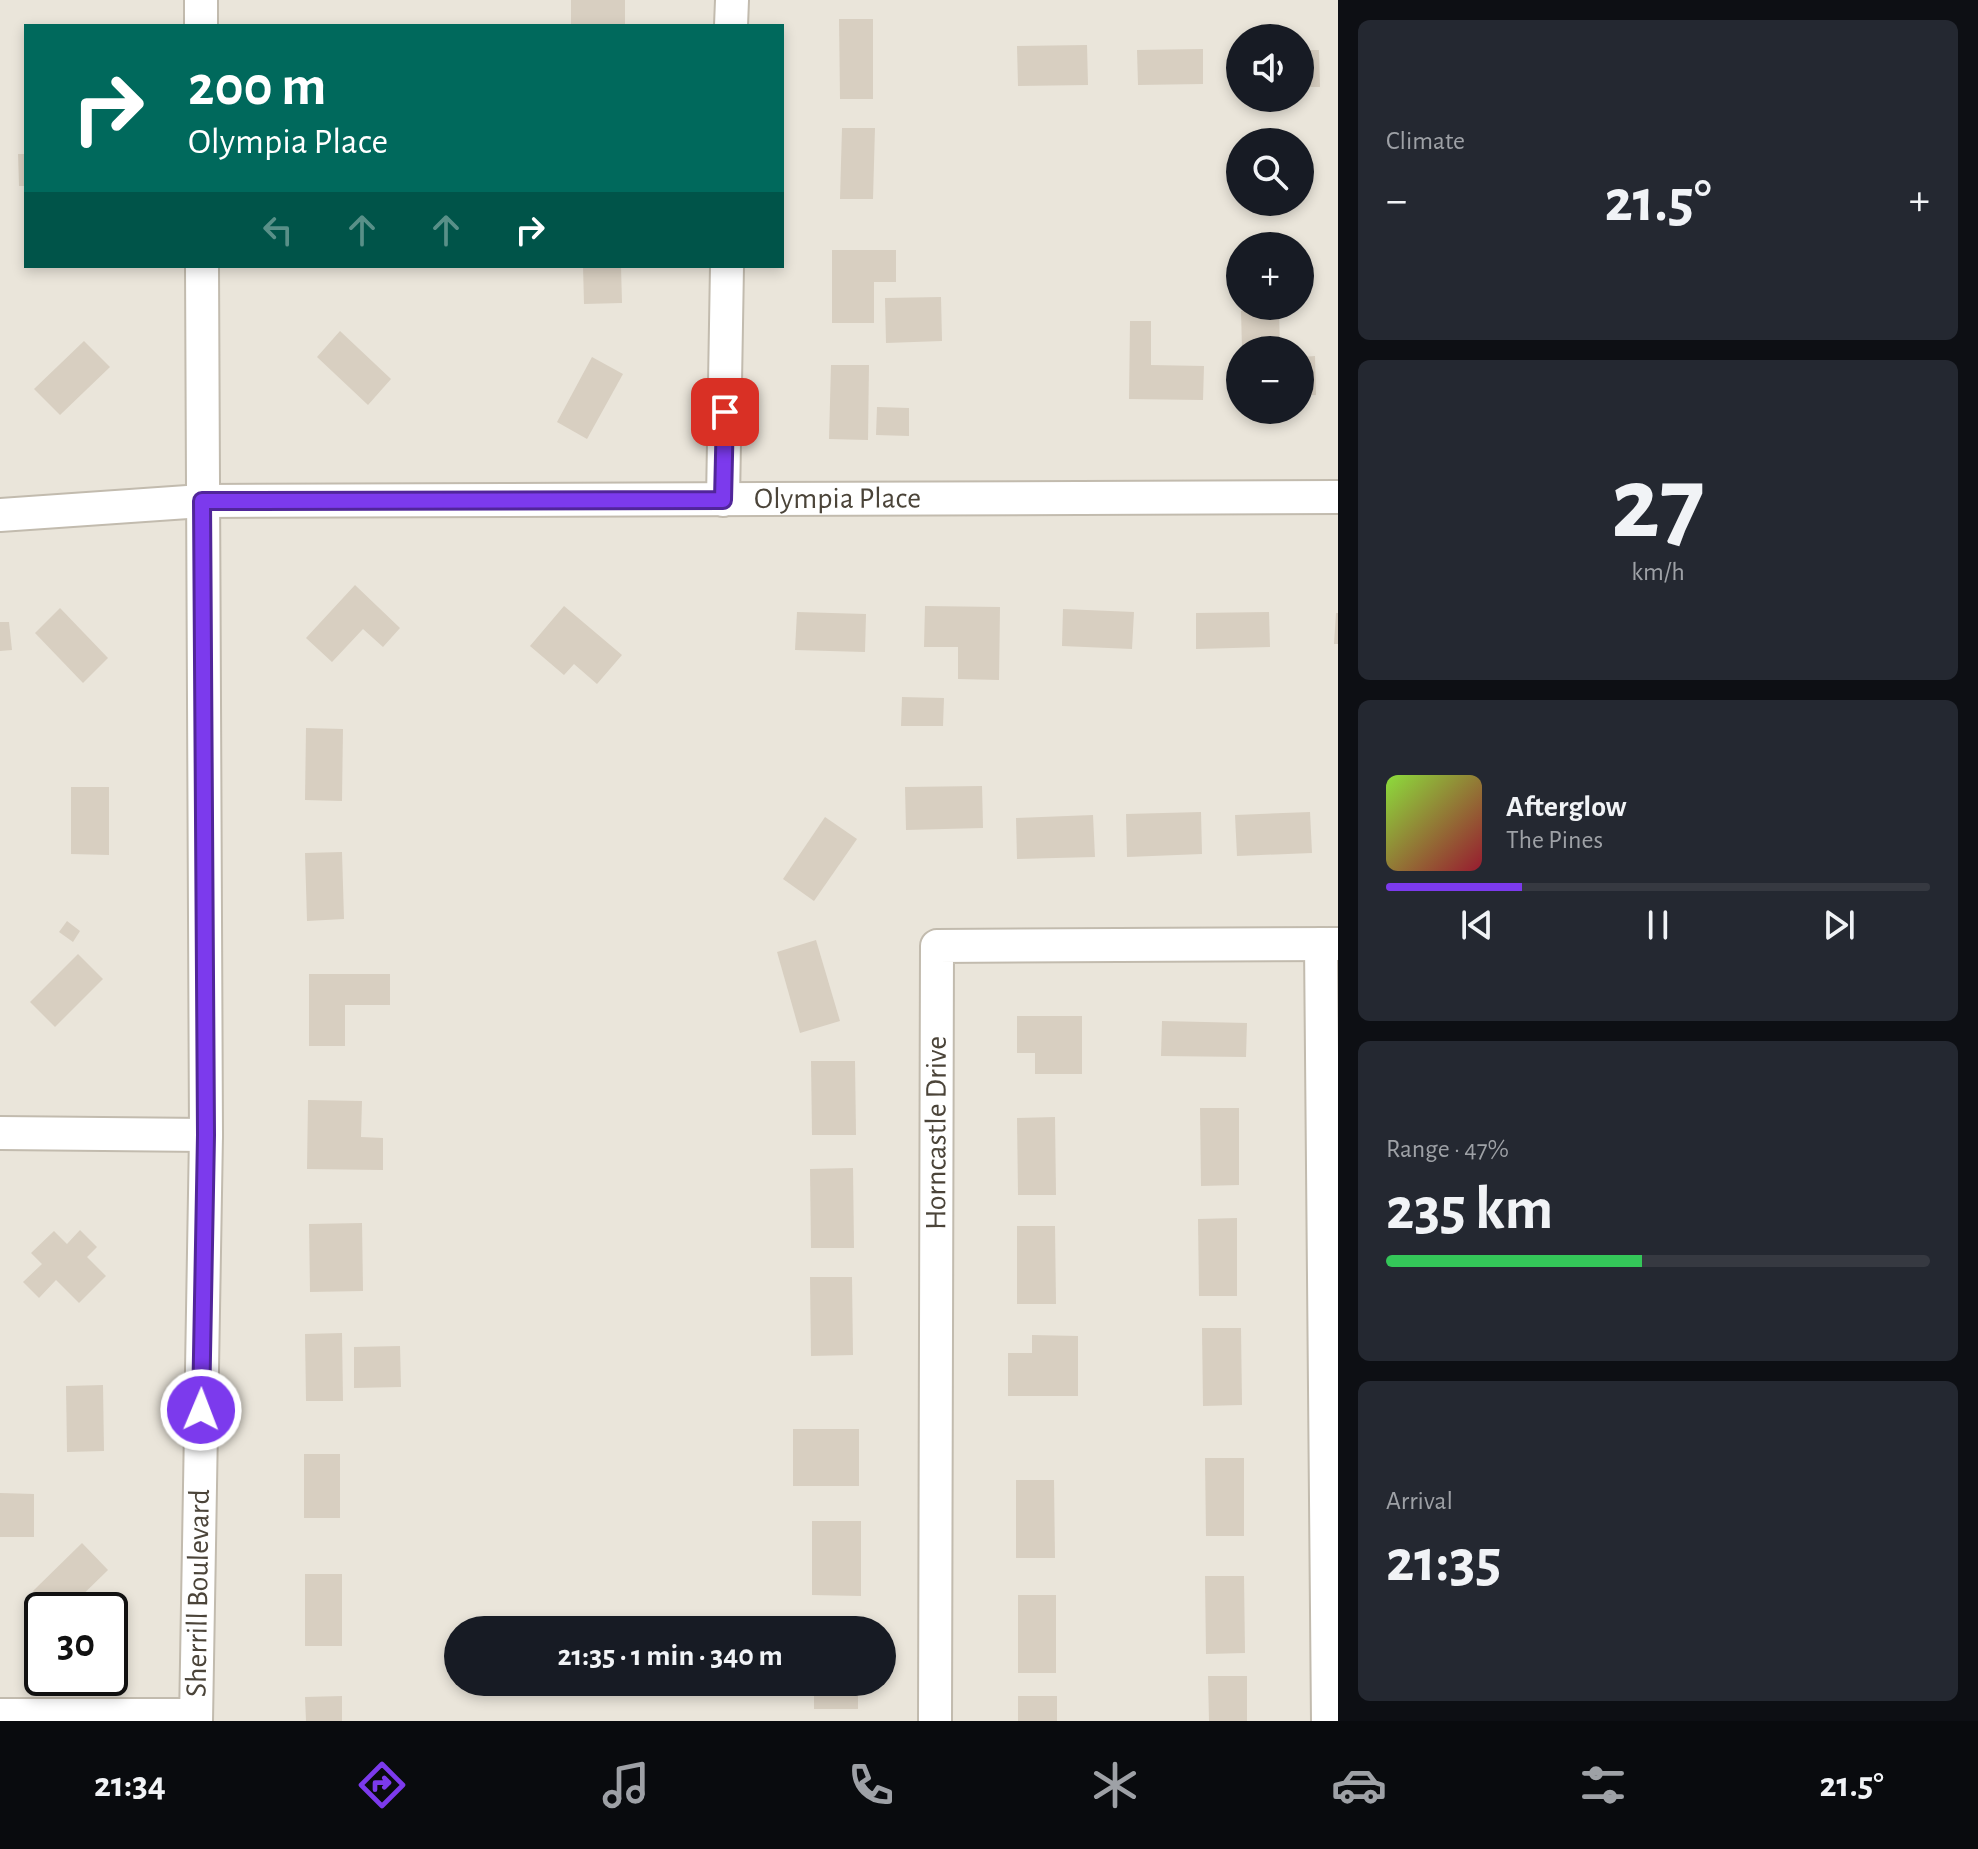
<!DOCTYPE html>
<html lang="en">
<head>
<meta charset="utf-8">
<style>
  :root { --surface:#171b24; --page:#242831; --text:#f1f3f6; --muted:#9ea1a6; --line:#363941; --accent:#7c3aed }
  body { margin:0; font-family:"Alegreya Sans",sans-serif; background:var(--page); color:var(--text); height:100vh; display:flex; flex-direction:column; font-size:30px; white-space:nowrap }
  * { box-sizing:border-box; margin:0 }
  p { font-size:26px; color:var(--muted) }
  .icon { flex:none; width:44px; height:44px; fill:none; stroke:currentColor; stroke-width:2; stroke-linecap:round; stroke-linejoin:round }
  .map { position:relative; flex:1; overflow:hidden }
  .details { display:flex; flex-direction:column; gap:20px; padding:20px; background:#0d0f14; width:640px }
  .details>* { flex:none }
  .guide { position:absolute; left:24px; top:24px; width:760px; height:244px; border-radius:0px; box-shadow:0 4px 12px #0003; background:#00695c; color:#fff; overflow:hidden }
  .fabs { position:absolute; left:1226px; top:24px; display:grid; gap:16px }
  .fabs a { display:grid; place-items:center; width:88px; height:88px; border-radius:50%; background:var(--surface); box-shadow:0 4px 12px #0003; font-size:40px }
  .speed { position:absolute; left:24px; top:1592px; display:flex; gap:16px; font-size:40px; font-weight:700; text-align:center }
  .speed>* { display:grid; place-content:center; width:104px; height:104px; border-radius:50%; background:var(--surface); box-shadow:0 4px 12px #0003; line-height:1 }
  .speed .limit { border:4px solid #111; border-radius:12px; background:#fff; color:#111 }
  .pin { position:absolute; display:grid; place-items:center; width:68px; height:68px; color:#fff; margin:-34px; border-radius:16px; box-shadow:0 4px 12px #0006 }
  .me { position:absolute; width:88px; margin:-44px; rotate:1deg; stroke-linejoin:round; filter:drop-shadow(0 0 6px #0008) }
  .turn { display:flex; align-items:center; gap:28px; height:168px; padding:0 32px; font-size:36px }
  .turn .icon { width:104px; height:104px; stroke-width:2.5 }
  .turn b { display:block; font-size:56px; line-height:68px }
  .lanes { display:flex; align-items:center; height:76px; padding:0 32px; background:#0003; justify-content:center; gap:40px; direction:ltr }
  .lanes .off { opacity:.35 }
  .big { font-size:60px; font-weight:700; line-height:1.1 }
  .details .tile { flex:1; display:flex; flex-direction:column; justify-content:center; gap:12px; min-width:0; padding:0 28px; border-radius:12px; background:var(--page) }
  .details .dial { align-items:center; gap:0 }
  .dial b { font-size:104px; line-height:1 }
  .song { display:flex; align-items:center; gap:24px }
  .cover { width:96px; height:96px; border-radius:12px; background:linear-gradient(135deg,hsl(90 70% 55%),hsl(350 70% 35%)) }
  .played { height:8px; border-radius:4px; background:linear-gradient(90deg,var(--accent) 25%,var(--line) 25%) }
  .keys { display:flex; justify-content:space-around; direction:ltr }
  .heat { display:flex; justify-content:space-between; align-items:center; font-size:44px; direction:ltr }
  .charge { height:12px; border-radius:6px; background:linear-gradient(90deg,#34c759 47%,var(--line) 0) }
  .trip { position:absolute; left:444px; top:1616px; width:452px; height:80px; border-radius:40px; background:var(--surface); box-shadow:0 4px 12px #0003; font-weight:700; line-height:80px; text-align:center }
  .dock { display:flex; height:128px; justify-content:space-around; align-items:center; background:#090b0e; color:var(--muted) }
  .dock .icon { width:56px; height:56px }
  .dock .selected { color:var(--accent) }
  .dock b { font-size:36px; color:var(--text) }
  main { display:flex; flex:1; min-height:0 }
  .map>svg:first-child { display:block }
  .residential { fill:#eae5da; fill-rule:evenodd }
  .building { fill:#d8cfc1 }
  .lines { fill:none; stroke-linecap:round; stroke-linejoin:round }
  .minor-casing { stroke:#c2bbae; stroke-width:36 }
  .minor { stroke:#fff; stroke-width:32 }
  .route-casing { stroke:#51269a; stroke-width:20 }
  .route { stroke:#7c3aed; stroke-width:14 }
  .labels { text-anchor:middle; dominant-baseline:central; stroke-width:8; stroke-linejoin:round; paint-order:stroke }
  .street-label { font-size:30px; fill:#4b4439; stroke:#fff }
</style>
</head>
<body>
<main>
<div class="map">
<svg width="1338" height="1721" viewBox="0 0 1338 1721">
  <rect width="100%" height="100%" fill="#f6f3ec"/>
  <path class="residential" d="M0,0H1338V1721H0ZM26,26H782V266H26ZM1240,38H1300V98H1240ZM1240,142H1300V202H1240ZM1240,246H1300V306H1240ZM1240,350H1300V410H1240ZM42,1610H110V1678H42ZM458,1630H882V1682H458Z"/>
  <g class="building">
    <rect x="571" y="0" width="54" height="26"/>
    <polygon points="839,19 873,19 873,99 840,99"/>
    <polygon points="1087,45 1088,85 1018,86 1017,46"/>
    <polygon points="1203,49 1203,84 1138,85 1137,50"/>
    <polygon points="1300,50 1319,50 1320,87 1300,87"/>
    <polygon points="842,128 875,128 873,199 840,199"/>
    <polygon points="18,154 26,154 26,186 19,186"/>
    <polygon points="832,250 896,250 896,282 874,282 874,323 832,323"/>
    <polygon points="583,266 621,266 622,303 584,304"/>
    <polygon points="941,297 942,341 886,343 885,298"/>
    <polygon points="1279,310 1280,350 1242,350 1241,311"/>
    <polygon points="1130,321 1151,321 1151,365 1204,366 1203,400 1129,399"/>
    <polygon points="340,331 391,379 368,405 317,357"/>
    <polygon points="84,341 110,367 60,415 34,389"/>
    <polygon points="1315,356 1316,395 1300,396 1300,357"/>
    <polygon points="592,357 623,374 587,439 557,422"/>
    <polygon points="831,365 869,365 868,440 829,439"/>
    <polygon points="877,407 909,408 909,436 876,435"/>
    <polygon points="355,585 400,628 383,647 363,629 332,662 306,638"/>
    <polygon points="564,606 622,655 597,684 574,664 564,675 530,646"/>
    <polygon points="925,606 1000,607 999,680 958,679 958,647 924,647"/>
    <polygon points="60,608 108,658 83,683 35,633"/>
    <polygon points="1063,609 1134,612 1132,649 1062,646"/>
    <polygon points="797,612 866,614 865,652 795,650"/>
    <polygon points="1269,612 1270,647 1196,649 1196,613"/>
    <polygon points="1336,613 1338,613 1338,644 1334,644"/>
    <polygon points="0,622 9,622 12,650 0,651"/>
    <polygon points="902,697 944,698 943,726 901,726"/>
    <polygon points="306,728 343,729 342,801 305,800"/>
    <polygon points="982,786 983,828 906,830 905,787"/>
    <polygon points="71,787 109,787 109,855 71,854"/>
    <polygon points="1201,812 1202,854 1127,857 1126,814"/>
    <polygon points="1310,812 1312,853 1237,856 1235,815"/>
    <polygon points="1093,815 1095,857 1017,859 1016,818"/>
    <polygon points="825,817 857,839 814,901 783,879"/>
    <polygon points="342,852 344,919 307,921 305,853"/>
    <polygon points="67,921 80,931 73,942 59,932"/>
    <polygon points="816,940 840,1021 800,1033 777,952"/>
    <polygon points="78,954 103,979 55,1027 30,1002"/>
    <polygon points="309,974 390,974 390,1005 345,1005 345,1046 309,1046"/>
    <polygon points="1017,1016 1082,1016 1082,1074 1035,1074 1035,1053 1017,1053"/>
    <polygon points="1162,1021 1247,1023 1246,1057 1161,1056"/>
    <polygon points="811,1061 855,1061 856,1135 812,1135"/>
    <polygon points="308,1100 362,1101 361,1137 383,1138 383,1170 307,1169"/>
    <polygon points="1200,1108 1239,1108 1239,1185 1201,1186"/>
    <polygon points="1055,1117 1056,1195 1018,1195 1017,1118"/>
    <polygon points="853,1168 854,1248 811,1248 810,1169"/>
    <polygon points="1237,1218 1237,1296 1199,1296 1198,1219"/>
    <polygon points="362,1223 363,1291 310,1292 309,1224"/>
    <polygon points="1017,1226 1055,1226 1056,1304 1017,1304"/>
    <polygon points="80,1230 97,1247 87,1257 106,1276 79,1303 56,1280 39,1298 23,1282 42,1264 31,1253 54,1231 67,1244"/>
    <polygon points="810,1277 852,1277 853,1355 811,1356"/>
    <polygon points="1202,1328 1241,1328 1242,1405 1203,1406"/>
    <polygon points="342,1333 343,1401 306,1401 305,1334"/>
    <polygon points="1032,1335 1078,1336 1078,1396 1008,1396 1008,1353 1032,1353"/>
    <polygon points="400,1346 401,1387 354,1388 354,1347"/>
    <polygon points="103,1385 104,1451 67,1452 66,1386"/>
    <rect x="793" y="1429" width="66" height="57"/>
    <rect x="304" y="1454" width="36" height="64"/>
    <polygon points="1205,1458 1244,1458 1244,1536 1206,1536"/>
    <polygon points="1016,1480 1054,1480 1055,1558 1016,1558"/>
    <polygon points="0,1493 34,1494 34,1537 0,1537"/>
    <polygon points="812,1521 861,1521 861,1596 812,1595"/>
    <polygon points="82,1543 108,1570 67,1610 52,1610 33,1591"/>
    <rect x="305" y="1574" width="37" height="72"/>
    <polygon points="1205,1576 1244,1576 1245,1653 1206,1654"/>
    <rect x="1018" y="1595" width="38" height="78"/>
    <polygon points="1208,1676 1247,1676 1247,1721 1209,1721"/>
    <rect x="814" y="1682" width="44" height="27"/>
    <polygon points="342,1696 342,1721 306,1721 305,1697"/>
    <rect x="1018" y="1696" width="39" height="25"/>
  </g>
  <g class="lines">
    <defs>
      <g id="minor">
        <polyline points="201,0 201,26"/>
        <polyline points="731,26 732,0"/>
        <polyline points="723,500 727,266"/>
        <path id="s1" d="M0,515L202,501L1338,497"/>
        <polyline points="1321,944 1328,1721"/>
        <polyline points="0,1133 206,1135"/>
        <polyline points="0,1715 196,1715"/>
        <path id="s2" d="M196,1721L206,1135L202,266"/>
        <path id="s3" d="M935,1721L937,946L1338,944"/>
      </g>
    </defs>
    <use href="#minor" class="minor-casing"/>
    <use href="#minor" class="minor"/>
  </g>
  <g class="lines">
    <defs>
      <polyline id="route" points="201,1410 206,1135 202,501 723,500 725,412"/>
    </defs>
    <use href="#route" class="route-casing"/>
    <use href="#route" class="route"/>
  </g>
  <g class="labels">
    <g class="street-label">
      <text stroke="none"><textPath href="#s1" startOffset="838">Olympia Place</textPath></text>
      <text stroke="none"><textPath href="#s3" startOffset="588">Horncastle Drive</textPath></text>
      <text stroke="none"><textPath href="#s2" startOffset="128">Sherrill Boulevard</textPath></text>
    </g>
  </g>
</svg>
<div class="fabs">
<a><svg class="icon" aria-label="sound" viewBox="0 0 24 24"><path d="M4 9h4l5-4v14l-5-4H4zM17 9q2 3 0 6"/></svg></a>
<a><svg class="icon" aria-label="search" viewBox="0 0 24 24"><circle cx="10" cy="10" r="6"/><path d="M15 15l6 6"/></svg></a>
<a>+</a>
<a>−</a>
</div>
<div class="speed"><div class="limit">30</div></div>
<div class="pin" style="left:725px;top:412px;background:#d93025"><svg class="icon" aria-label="arrive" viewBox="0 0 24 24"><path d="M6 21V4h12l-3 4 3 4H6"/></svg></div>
<svg class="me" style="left:201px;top:1410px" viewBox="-20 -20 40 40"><circle r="17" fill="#7c3aed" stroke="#fff" stroke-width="3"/><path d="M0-11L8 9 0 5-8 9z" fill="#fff"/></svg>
<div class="trip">21:35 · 1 min · 340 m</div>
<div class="guide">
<div class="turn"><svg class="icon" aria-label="right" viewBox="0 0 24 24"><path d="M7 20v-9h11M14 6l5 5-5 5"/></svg><div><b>200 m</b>Olympia Place</div></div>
<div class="lanes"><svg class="icon off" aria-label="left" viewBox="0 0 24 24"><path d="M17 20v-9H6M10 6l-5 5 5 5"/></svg><svg class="icon off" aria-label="ahead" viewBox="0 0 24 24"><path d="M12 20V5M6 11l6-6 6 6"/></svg><svg class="icon off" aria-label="ahead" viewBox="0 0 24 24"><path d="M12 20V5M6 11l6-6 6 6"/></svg><svg class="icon" aria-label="right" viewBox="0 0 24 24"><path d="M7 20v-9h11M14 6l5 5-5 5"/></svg></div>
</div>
</div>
<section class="details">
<div class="tile"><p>Climate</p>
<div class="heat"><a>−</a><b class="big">21.5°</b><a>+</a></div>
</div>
<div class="tile dial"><b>27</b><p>km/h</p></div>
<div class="tile">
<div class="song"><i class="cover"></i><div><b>Afterglow</b><p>The Pines</p></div></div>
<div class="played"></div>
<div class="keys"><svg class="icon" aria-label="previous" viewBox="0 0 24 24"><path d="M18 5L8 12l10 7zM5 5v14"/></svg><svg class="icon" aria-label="pause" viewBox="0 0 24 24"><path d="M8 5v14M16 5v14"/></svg><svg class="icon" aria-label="next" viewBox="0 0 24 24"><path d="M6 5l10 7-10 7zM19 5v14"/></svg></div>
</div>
<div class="tile"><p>Range · 47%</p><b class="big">235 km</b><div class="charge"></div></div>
<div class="tile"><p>Arrival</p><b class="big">21:35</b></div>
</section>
</main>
<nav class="dock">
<b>21:34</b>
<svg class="icon selected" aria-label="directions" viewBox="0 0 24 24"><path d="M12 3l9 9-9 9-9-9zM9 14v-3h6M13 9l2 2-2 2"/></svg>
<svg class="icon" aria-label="music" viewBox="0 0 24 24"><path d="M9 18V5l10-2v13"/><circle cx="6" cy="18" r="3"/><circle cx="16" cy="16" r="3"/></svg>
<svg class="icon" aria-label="phone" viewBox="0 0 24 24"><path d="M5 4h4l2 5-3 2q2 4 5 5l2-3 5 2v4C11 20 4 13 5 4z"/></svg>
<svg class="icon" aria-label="climate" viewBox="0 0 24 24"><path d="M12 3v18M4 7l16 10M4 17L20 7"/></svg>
<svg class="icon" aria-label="car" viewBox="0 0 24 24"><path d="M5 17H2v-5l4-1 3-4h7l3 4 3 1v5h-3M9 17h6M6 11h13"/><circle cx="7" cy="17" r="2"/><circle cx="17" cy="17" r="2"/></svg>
<svg class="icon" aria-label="filters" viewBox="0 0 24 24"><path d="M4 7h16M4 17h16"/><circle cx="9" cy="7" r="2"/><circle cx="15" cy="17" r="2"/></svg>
<b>21.5°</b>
</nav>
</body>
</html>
